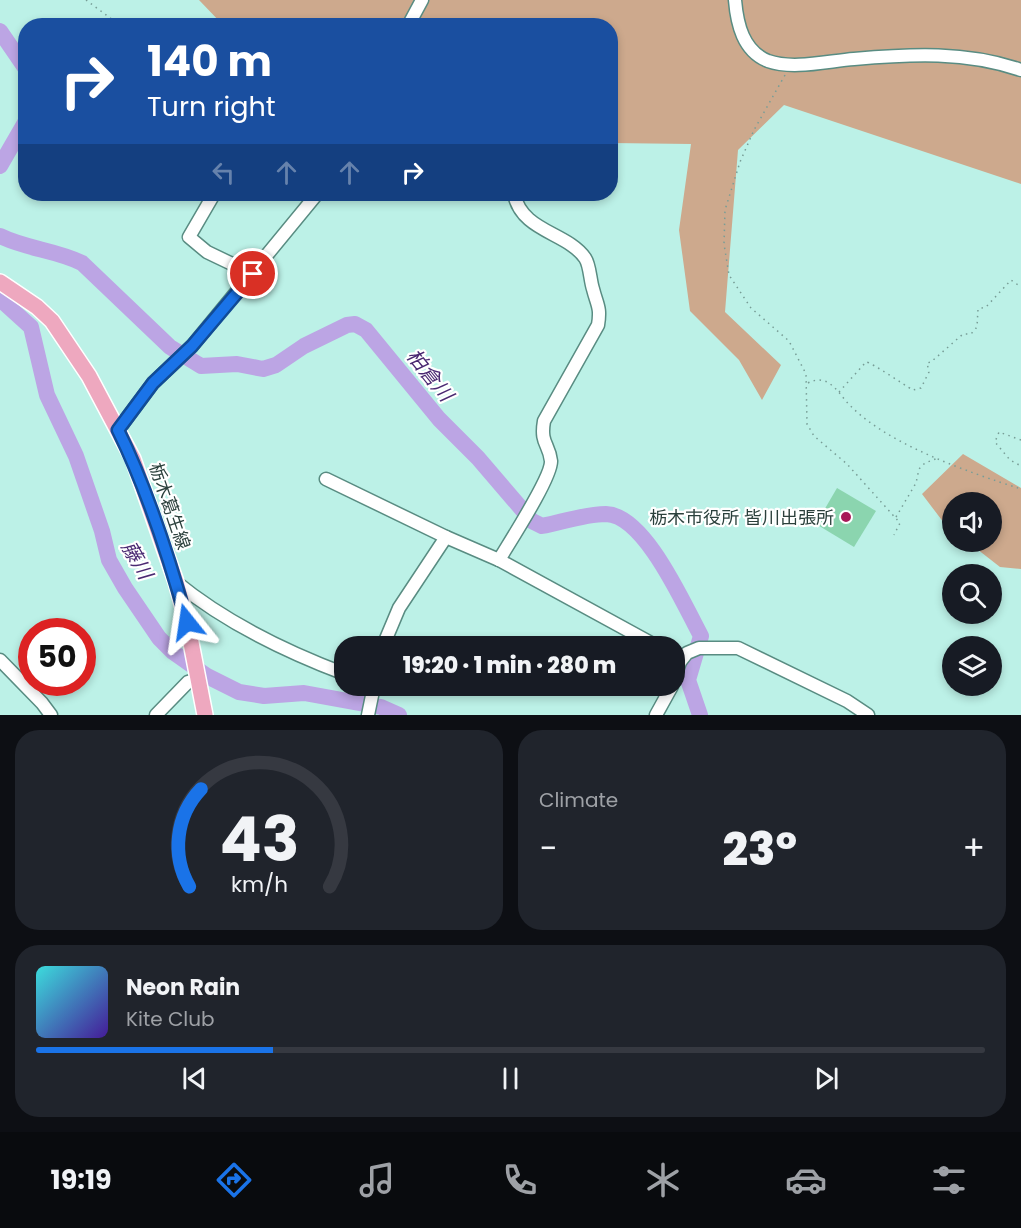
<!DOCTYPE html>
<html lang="en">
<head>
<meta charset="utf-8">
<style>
  :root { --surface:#171b24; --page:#20242c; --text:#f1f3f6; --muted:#9ea1a6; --line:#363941; --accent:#1a73e8 }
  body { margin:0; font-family:Poppins,"Noto Sans JP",sans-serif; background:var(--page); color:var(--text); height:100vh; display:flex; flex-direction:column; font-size:22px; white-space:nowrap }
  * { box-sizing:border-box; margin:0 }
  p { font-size:20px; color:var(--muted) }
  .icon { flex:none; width:33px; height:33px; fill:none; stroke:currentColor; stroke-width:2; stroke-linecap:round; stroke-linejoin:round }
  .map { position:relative; height:715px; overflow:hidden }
  .details { display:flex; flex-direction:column; gap:15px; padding:15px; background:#0d0f14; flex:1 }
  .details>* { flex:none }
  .top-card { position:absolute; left:18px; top:18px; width:600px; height:183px; border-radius:24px; box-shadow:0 3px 9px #0003; background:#1a4fa0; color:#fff; overflow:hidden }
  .buttons { position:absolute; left:942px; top:492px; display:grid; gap:12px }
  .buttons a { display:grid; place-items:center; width:60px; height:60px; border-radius:50%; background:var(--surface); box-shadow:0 3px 9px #0003; font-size:30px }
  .speed { position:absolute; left:18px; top:618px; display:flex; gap:12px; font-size:30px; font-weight:700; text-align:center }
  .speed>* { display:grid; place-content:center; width:78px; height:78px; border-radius:50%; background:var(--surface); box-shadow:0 3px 9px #0003; line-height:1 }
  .speed .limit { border:9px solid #d22; background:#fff; color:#111 }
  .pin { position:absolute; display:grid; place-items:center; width:51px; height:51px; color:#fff; margin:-26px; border:3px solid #fff; border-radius:50%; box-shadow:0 2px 6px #0007 }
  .me { position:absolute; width:66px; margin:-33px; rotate:345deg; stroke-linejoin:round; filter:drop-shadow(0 0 4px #0008) }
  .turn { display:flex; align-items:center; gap:21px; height:126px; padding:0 30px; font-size:27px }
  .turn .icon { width:78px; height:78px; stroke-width:2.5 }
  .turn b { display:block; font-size:42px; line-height:51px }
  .lanes { display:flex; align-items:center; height:57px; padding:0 30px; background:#0003; justify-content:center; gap:30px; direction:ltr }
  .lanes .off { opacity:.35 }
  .big { font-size:45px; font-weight:800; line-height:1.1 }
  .details .widget { flex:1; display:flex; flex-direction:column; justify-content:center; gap:9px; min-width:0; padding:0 21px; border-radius:24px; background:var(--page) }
  .details .dial { align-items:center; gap:0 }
  .dial svg { height:156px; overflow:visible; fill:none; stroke:var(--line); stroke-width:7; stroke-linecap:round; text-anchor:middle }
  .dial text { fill:var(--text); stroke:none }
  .song { display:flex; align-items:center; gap:18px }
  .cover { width:72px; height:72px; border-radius:9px; background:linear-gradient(135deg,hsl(180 70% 55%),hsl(260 70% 35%)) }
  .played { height:6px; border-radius:3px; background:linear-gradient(90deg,var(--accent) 25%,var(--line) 25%) }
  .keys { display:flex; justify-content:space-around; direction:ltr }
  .heat { display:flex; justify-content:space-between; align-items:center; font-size:33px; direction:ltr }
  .details .tiles { flex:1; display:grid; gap:15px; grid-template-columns:1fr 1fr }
  .widget:last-child { grid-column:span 2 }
  .trip { position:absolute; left:334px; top:636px; width:351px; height:60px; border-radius:24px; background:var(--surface); box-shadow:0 3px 9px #0003; font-weight:800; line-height:60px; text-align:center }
  .menu { display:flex; height:96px; justify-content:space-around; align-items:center; background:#090b0e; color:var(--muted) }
  .menu .icon { width:42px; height:42px }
  .menu .selected { color:var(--accent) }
  .menu b { font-size:27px; color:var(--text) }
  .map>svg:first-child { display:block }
  .green { fill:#cda98d }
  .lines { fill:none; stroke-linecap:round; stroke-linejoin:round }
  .river { stroke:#bca5e4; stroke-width:16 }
  .building { fill:#8bd5af }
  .minor-casing { stroke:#598c82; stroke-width:15 }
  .major-casing { stroke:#fff; stroke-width:18 }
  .path { stroke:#779d96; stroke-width:1.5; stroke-dasharray:1.5 4.5; stroke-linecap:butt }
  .minor { stroke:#fff; stroke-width:12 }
  .major { stroke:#eea8bf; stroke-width:15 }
  .route-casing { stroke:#114b97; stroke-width:15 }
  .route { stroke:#1a73e8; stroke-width:10 }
  .poi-dot { fill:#a81958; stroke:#fff; stroke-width:2 }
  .labels { text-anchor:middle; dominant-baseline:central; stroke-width:4.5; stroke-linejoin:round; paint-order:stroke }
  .street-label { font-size:18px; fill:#2b403c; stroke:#fff }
  .poi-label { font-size:18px; fill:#2b403c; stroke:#fff; text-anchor:end }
  .water-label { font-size:20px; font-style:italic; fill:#4a2972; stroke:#fff }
</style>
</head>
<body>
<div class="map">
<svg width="1021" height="715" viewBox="0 0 1021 715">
  <rect width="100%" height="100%" fill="#bcf1e7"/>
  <g class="green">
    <polygon points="199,0 1021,0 1021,184 784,105 738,150 725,312 781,365 762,400 739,360 690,311 679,230 691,144 611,143 610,26 223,25"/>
    <polygon points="963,454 1021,488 1021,569 1000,567 968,542 992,542 992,502 952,502 952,529 944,523 922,494"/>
  </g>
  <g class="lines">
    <g class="river">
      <polyline points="0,31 26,69"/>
      <polyline points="0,166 26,121"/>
      <path d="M0,236C26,249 56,250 82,263L170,347L201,366L237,364L263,369L276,365L304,346L347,325L355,324L366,330L439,419L478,458L532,521L542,526C562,522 586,514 606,514C645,515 684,605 701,636L688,680L700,715"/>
      <polyline points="0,299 31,327 47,395 76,456 102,531 109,560 125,588 159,638 173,652 207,676 239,692 264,696 304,693 381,707 399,715"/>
    </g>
  </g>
  <polygon class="building" points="837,488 876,511 854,547 816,524"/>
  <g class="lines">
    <defs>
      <g id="minor">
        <path d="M735,0C737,24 743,51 768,61C793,70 828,61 854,59C911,54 966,51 1021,70"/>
        <polyline points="408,26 422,0"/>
        <polyline points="214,194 189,237 207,252 253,274"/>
        <polyline points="118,430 153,383 192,346 317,194"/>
        <polyline points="326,479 446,537 499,560 651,643 663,646"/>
        <path d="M499,560C509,543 552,477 551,461C549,443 540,444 544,421L598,325C601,307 597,305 593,289C590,280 590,265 585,258C567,232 522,232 514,194"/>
        <path d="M176,582C226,623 284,651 345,674"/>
        <polyline points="383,646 399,608 446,537"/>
        <polyline points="0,660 42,703 51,715"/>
        <polyline points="675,677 680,662 687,653 699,648 738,648 847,701 868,715"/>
        <polyline points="156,715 188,682 198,679"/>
        <polyline points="368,715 374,686"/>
        <polyline points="656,715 672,686"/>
      </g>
      <polyline id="major" points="0,282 37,307 52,321 89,376 133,459 176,582 187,622 205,715"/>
    </defs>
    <use href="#minor" class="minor-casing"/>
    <use href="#major" class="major-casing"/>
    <g class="path">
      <polyline points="86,0 121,26"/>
      <polyline points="785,75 754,130 740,162 725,210 724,244 729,275 751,308 789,341 806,374 807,424 814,436 847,464 900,523 894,535"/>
      <path d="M808,383C825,374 835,387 845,400C882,443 968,472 1021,489"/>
      <path d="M839,392L866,362C871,362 904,385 913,390L921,388L929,372L927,363L931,362L963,334H971L977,327L978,309L986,307L1011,280L1021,287"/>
      <polyline points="1021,440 999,432 995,442 1010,460 1021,466"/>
      <polyline points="896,517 916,483 919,469 925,463 938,458"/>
    </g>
    <use href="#minor" class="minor"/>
    <use href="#major" class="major"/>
  </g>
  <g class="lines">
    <defs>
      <path id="route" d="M187,622C169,557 148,491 118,430L153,383L192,346L253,274"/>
    </defs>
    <use href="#route" class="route-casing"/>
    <use href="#route" class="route"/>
  </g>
  <circle class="poi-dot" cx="846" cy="517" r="6"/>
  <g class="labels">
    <g class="street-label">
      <text transform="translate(170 506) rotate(71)">栃木葛生線</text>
    </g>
    <g class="poi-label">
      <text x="834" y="517">栃木市役所 皆川出張所</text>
    </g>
    <g class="water-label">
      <text transform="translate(430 375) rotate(51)">柏倉川</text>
      <text transform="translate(137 560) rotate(60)">藤川</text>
    </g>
  </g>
</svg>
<div class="buttons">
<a><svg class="icon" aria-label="sound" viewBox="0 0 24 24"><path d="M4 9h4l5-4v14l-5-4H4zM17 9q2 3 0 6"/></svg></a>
<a><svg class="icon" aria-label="search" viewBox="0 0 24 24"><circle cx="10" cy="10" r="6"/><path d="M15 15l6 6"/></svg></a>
<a><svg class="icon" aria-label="layers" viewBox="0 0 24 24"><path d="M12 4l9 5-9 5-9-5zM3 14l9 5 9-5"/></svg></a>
</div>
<div class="speed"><div class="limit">50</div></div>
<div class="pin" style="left:253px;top:274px;background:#d93025"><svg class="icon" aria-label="arrive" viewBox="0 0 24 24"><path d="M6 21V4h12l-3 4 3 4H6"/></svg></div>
<svg class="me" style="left:187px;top:622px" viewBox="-20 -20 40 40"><path d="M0-17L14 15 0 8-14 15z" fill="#1a73e8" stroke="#fff" stroke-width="4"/></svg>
<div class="trip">19:20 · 1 min · 280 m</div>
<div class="top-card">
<div class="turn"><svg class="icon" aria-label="right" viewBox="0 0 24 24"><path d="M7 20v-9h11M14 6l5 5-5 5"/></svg><div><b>140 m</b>Turn right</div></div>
<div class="lanes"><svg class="icon off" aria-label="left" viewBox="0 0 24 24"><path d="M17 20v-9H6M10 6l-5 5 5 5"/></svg><svg class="icon off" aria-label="ahead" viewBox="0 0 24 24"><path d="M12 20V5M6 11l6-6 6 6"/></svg><svg class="icon off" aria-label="ahead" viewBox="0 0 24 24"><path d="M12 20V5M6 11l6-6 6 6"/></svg><svg class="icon" aria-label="right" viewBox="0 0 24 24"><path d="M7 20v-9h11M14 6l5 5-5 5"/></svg></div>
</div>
</div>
<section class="details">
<div class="tiles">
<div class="widget dial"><svg viewBox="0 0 100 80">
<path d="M14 69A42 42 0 1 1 86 69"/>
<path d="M14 69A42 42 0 0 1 20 19" stroke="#1a73e8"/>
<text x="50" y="56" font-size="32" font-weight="700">43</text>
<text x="50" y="72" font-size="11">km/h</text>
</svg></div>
<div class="widget"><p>Climate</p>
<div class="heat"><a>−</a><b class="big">23°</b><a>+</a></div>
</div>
<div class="widget">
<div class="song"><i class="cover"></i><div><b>Neon Rain</b><p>Kite Club</p></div></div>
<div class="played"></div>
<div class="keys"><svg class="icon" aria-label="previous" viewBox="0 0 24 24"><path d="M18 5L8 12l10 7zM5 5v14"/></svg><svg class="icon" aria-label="pause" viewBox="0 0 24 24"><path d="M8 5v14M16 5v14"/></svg><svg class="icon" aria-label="next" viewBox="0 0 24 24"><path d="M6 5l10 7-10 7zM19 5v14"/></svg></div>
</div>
</div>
</section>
<nav class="menu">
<b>19:19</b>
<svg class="icon selected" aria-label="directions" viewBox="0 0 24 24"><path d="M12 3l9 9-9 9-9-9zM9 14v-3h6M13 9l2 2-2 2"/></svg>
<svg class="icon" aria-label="music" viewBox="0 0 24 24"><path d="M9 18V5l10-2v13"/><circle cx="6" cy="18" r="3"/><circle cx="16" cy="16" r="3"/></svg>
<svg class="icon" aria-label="phone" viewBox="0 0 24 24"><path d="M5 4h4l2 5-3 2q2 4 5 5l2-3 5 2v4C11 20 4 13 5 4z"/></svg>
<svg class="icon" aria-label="climate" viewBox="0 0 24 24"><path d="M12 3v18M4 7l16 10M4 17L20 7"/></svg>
<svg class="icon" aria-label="car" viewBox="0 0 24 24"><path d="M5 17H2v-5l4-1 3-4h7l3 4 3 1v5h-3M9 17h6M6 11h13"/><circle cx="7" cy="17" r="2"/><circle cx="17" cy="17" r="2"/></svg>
<svg class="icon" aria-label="filters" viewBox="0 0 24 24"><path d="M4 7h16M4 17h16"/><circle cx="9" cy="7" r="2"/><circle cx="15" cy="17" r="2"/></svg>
</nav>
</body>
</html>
